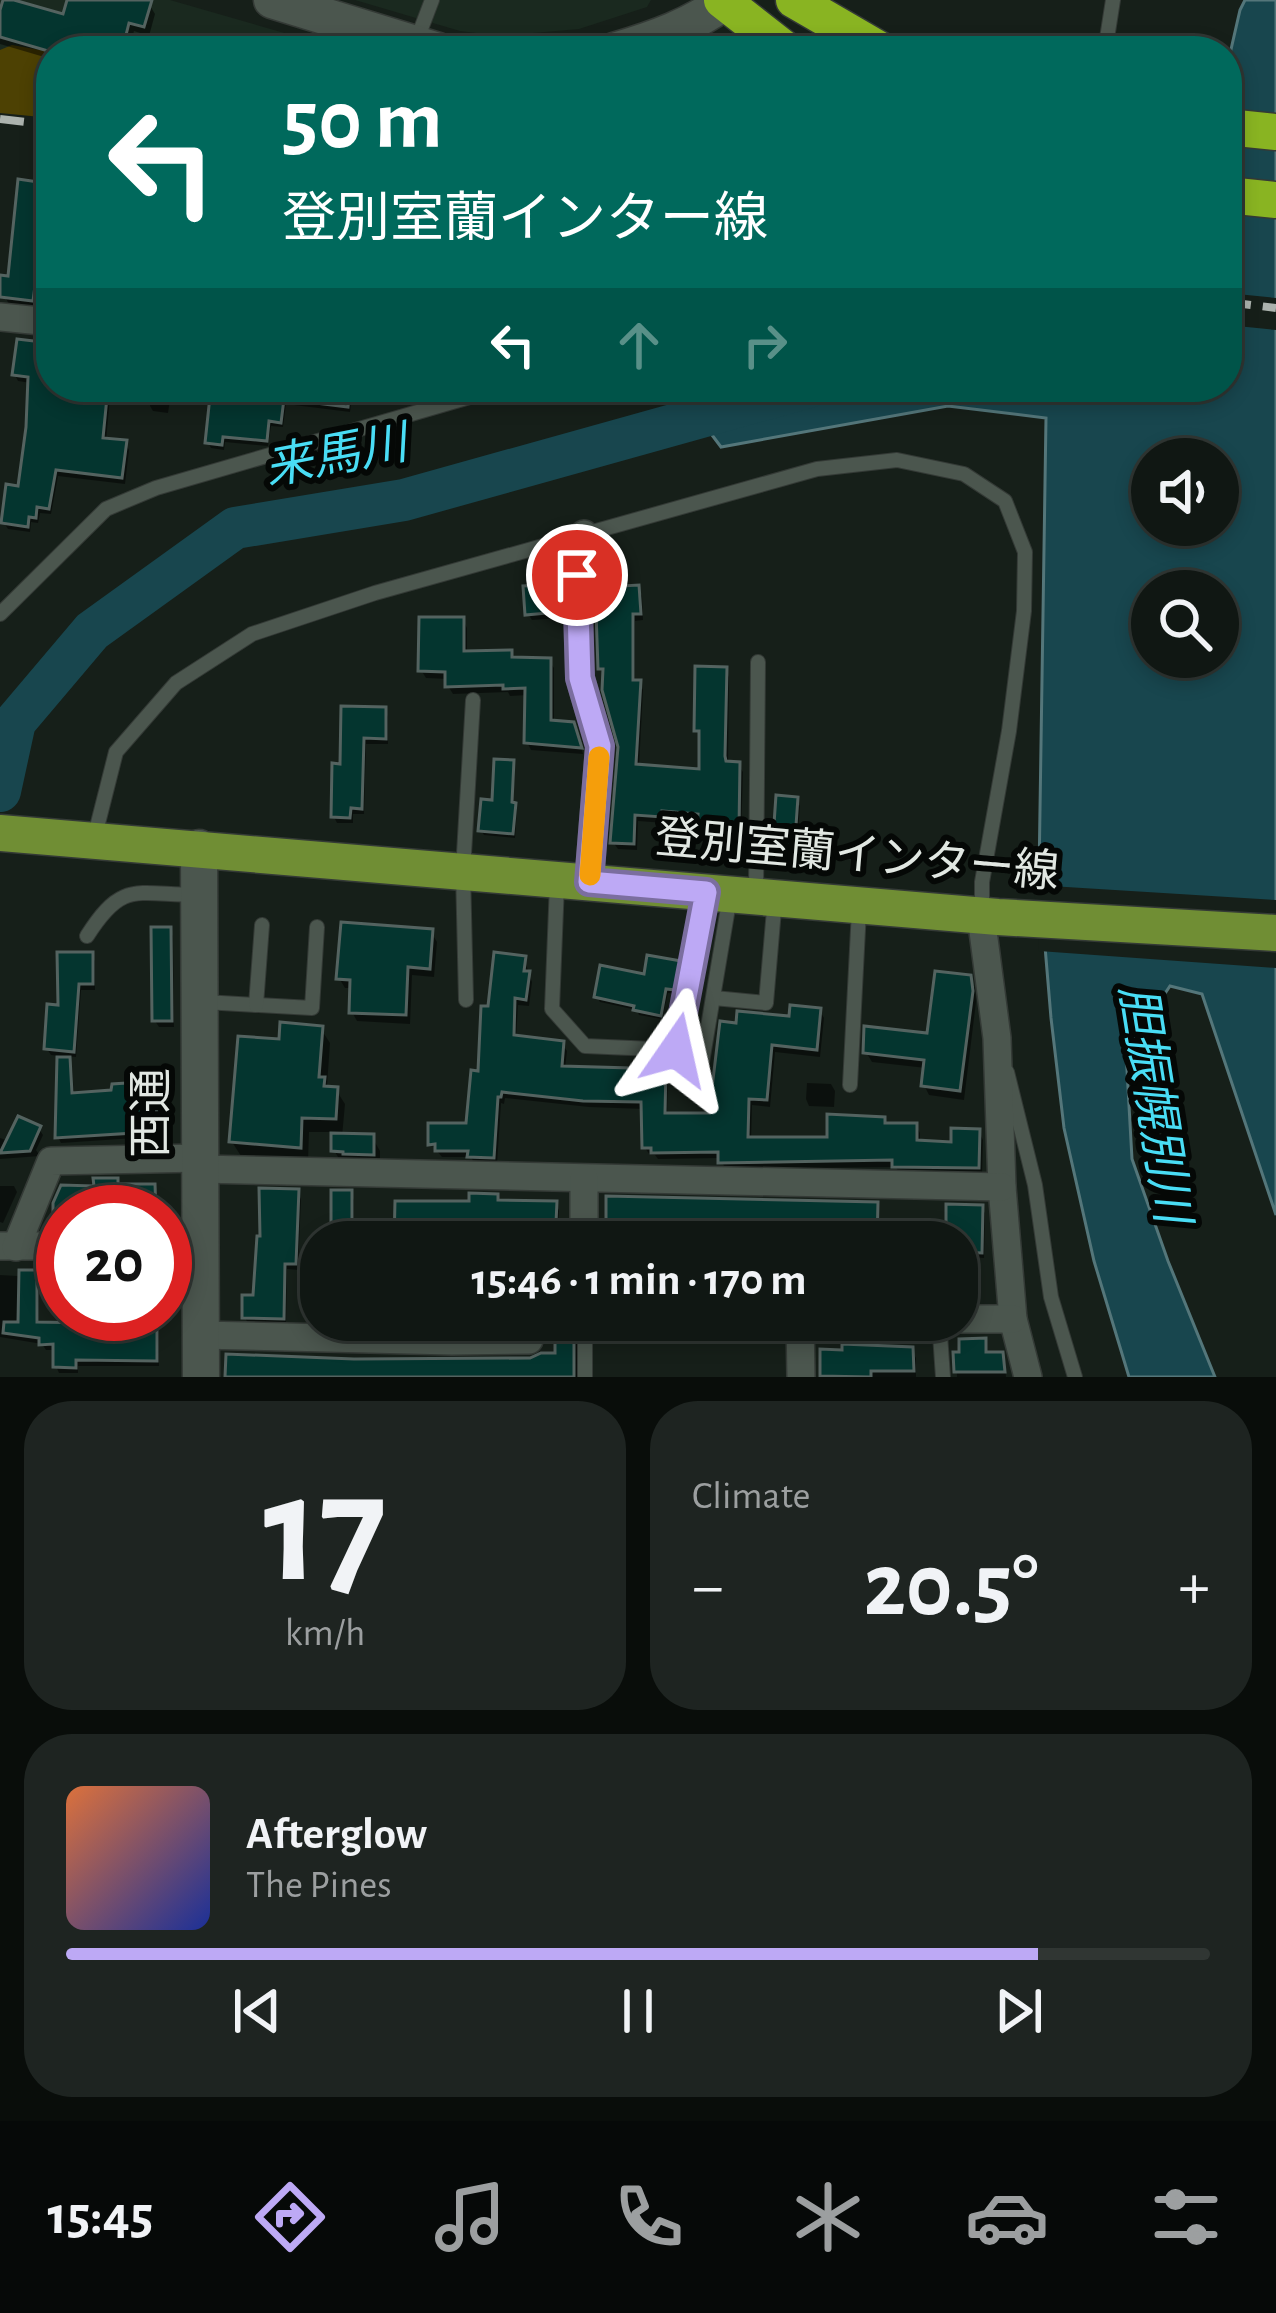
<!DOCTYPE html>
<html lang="en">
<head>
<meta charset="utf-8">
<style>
  :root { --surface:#101713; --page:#1e2421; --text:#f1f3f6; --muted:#9c9fa0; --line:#303633; --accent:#bda9f5 }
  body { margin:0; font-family:"Alegreya Sans","Noto Sans JP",sans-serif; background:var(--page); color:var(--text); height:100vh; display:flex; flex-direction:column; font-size:45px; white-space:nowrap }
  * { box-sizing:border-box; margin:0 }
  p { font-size:39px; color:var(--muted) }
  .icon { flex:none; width:66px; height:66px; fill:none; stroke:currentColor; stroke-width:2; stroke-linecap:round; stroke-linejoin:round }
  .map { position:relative; height:1377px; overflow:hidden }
  .sheet { display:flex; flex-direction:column; gap:24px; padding:24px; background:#090d0a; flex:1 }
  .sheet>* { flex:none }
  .hud { position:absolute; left:36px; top:36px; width:1206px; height:366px; border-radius:48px; box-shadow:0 6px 18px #0003,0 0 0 3px var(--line); background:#00695c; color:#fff; overflow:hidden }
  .buttons { position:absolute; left:1131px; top:438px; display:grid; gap:24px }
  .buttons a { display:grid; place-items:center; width:108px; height:108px; border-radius:50%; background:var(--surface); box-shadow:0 6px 18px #0003,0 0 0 3px var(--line); font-size:60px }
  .speed { position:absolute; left:36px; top:1185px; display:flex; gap:24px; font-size:60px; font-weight:700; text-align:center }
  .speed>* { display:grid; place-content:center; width:156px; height:156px; border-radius:50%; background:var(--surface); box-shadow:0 6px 18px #0003,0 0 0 3px var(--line); line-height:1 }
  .speed .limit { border:18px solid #d22; background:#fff; color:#111 }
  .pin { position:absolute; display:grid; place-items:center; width:102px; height:102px; color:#fff; margin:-51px; border:6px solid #fff; border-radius:50%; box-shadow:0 3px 12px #0007 }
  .me { position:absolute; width:132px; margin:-66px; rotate:11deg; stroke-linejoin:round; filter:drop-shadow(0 0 9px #0008) }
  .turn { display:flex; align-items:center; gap:42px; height:252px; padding:0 48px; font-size:54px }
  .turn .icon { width:156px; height:156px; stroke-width:2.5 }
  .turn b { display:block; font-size:84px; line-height:102px }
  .lanes { display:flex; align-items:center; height:114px; padding:0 48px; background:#0003; justify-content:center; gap:60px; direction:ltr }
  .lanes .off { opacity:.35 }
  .big { font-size:90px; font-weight:700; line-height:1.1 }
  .sheet .card { flex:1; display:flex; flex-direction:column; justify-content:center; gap:18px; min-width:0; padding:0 42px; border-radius:48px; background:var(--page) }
  .sheet .dial { align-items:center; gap:0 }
  .dial b { font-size:156px; line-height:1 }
  .song { display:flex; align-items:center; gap:36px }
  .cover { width:144px; height:144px; border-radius:18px; background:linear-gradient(135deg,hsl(20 70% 55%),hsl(230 70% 35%)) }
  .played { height:12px; border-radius:6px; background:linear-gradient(90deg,var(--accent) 85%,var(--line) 85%) }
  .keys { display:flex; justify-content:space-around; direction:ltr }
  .heat { display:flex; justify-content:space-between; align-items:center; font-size:66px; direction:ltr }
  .sheet .tiles { flex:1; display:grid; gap:24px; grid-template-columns:1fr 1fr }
  .card:last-child { grid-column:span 2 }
  .trip { position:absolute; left:300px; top:1221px; width:678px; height:120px; border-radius:48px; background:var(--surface); box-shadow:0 6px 18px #0003,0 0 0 3px var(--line); font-weight:700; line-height:120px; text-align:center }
  .tab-bar { display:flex; height:192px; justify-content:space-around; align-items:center; background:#060908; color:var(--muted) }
  .tab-bar .icon { width:84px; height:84px }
  .tab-bar .selected { color:var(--accent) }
  .tab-bar b { font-size:54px; color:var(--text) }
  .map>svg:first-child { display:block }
  .built { fill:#1a291f }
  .forest { fill:#4d4103 }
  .water { fill:#18464e; stroke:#54767a; stroke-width:3; fill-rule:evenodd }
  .pier { fill:#161f19 }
  .shadow { fill:#0007 }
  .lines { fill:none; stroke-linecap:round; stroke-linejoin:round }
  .river { stroke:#18464e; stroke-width:42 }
  .building { fill:#04352f; stroke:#546360; stroke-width:3 }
  .lane-casing { stroke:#343a36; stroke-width:16 }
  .street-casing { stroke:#343a36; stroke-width:30 }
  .secondary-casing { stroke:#343a36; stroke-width:39 }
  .primary-casing { stroke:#343a36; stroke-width:39 }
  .highway-casing { stroke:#343a36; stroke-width:39 }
  .lane { stroke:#4b564e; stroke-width:14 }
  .street { stroke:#4b564e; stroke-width:27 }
  .secondary { stroke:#4b564e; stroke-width:36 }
  .primary { stroke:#708e34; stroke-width:36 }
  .highway { stroke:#89b422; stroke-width:36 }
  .rail { stroke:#acb3ae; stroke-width:8; stroke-dasharray:24 12; stroke-linecap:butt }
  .route-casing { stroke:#7b6e9f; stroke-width:30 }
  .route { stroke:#bda9f5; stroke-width:21 }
  .slow { stroke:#f59e0b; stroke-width:21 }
  .labels { text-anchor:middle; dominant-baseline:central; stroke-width:12; stroke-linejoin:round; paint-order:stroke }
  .street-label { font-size:45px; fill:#e1e7e2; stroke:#050806 }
  .water-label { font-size:48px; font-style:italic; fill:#49ddf5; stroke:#050806 }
</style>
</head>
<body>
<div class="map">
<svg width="1276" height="1377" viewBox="0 0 1276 1377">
  <rect width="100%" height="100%" fill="#161f19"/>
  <g class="built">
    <polygon points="0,0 170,0 312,41 308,51 51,51 51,61 0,51"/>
    <polygon points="355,0 651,0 647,7 579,29 500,36 460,31"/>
  </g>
  <polygon class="forest" points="12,45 51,52 51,118 0,113 0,50"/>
  <path class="water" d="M1245,0H1276V1215L1202,994L1170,986L1126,1052L1132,1159L1168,1261L1215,1377H1129L1094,1261L1064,1128L1051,1018L1039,875L1046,418L948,406L721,447L676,387H1227V67L1240,10ZM1152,459H1218V525H1152ZM1152,591H1218V657H1152Z"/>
  <g class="pier">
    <polygon points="1227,293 1276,298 1276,330 1227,325"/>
    <polygon points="1034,885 1276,900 1276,968 1039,951"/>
  </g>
  <g class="shadow">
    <polygon points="70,0 135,0 149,4 155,14 149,36 134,31 129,51 51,51 51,59 0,44 0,9 65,18"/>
    <polygon points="43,186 47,192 46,201 51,201 51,254 42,253 36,307 9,304 5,297"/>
    <polygon points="51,346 51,387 106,390 110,397 106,441 125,443 129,450 125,484 58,476 51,514 40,513 38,523 31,522 30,532 8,529 4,523 20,489 31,383 18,381 15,375"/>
    <polygon points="153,387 172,387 168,413 153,411 150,406"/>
    <polygon points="212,387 353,387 350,412 286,404 283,427 271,426 268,446 225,442 224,450 211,448 208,442"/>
    <polygon points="558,587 561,593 561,618 532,620 528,614"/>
    <polygon points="638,588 642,596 643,620 635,621 635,683 639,683 643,690 639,767 702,772 702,740 697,730 725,670 729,677 728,764 738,765 743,772 741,836 705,835 700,828 701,820 665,818 665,823 638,821 637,850 618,849 613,842 621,746 606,677 601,668 606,590"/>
    <polygon points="463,620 467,628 467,654 510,653 514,660 549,661 554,668 554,724 577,734 583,754 531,750 527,742 528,695 510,696 508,692 453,694 448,686 448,679 426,678 421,670"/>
    <polygon points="344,709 385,710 388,717 388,744 366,744 364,814 353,814 353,823 337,823 334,817 343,767"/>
    <polygon points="512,763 515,768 513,803 517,810 515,838 484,835 481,830"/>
    <polygon points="796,800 800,806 796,859 779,858 775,852"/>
    <polygon points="169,930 173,936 174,1027 159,1027 155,1021"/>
    <polygon points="431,932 437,942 434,977 412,975 410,1024 357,1021 352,1012 353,988 345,988 339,978"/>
    <polygon points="91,955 95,961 95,990 81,990 76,1057 66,1056 72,1066 74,1096 155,1084 158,1090 158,1134 135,1133 135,1138 61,1143 58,1137 60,1056 51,1055 47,1049 61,1008"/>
    <polygon points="524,959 532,982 529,1006 518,1005 516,1039 562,1044 567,1051 565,1069 664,1072 668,1080 667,1116 711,1116 792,1019 820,1011 824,1018 820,1057 775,1052 770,1107 752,1105 751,1140 830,1140 886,1126 916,1126 920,1133 920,1143 954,1145 979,1132 983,1140 982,1175 899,1173 896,1167 725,1169 721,1158 658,1159 655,1155 650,1155 645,1148 644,1109 589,1107 505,1098 504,1104 501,1103 497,1164 475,1164 471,1157 442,1157 431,1144 468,1126 480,1074 491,1010"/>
    <polygon points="680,964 682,969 678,994 668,993 662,1019 639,1015 637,1010 600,1002 597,997"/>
    <polygon points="969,978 975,988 976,1002 964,1100 929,1095 924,1085 926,1068 872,1062 866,1052 930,1036"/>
    <polygon points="321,1029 330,1043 327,1086 329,1089 336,1090 345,1104 342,1137 372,1137 380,1151 380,1168 342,1164 334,1150 334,1132 309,1132 308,1162 241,1156 232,1142 281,1042"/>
    <polygon points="807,1083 831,1084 835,1091 834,1107 809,1106 806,1099"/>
    <polygon points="39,1129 43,1135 36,1150 40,1156 0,1159 0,1138 9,1141"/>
    <polygon points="0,1186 14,1186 17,1192 3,1223 0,1222"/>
    <polygon points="154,1186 157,1192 157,1212 63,1212 63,1231 59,1231 56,1225 56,1204 97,1189"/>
    <polygon points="297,1192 301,1199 298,1270 287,1269 286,1325 248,1324 245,1317 256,1298"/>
    <polygon points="350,1193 354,1200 354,1233 397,1234 496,1197 500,1203 555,1204 559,1210 558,1229 541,1229 541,1242 334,1242"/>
    <polygon points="876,1205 879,1212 879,1242 647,1242 647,1228 612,1227 609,1220"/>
    <polygon points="981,1208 985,1213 984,1258 970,1257 969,1272 957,1271 957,1242 949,1242"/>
    <polygon points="0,1275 36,1277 39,1283 39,1325 93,1327 93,1314 165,1314 165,1289 166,1325 159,1325 159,1366 78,1366 78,1373 59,1373 56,1366 56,1350 46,1350 42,1344 0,1337"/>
    <polygon points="558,1320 578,1320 577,1377 228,1377 353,1362 530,1361 558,1356"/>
    <polygon points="984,1341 988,1355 1001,1355 1005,1362 1006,1377 957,1377 956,1355"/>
    <polygon points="911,1350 916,1358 916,1377 823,1377 823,1353"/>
  </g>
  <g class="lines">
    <polyline class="river" points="0,791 15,722 92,631 235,528 404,500 809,387"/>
  </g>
  <g class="building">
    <polygon points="3,0 14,0 63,14 67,0 152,0 144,27 129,23 122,51 95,51 80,47 79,51 48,51 0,37 0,10"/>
    <polygon points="18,179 45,183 43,197 51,198 51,249 40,248 33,301 0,297 0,275 8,276"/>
    <polygon points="17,339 51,343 51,387 108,387 103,438 127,440 122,478 56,470 49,509 37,507 36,518 29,517 28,527 1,523 6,484 18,486 26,427 28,377 12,375"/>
    <polygon points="211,387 350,387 348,407 284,399 281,423 269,421 267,441 223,437 222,445 205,443"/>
    <polygon points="604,581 604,587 639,585 641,614 633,614 633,680 641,680 636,764 699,769 699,731 694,731 695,666 727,667 725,756 726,761 740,762 739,829 697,828 698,814 662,811 662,817 635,815 634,844 610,843 618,747 602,690 603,669 598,669 595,582"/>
    <polygon points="559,584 559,612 525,615 523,586"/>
    <polygon points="419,617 464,617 464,651 512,650 512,657 551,658 551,720 574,722 582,748 524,743 525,688 503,689 503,685 445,687 445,672 418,671"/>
    <polygon points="341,706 386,707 386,739 364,738 362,809 351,808 350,818 331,817 332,763 340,764"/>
    <polygon points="494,759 514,760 512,802 516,803 513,834 478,831 481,799 492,800"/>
    <polygon points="776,795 798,797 794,854 772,853"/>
    <polygon points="341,922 433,929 430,969 408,967 406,1015 349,1013 350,980 336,979"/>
    <polygon points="151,927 171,927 172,1021 152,1021"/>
    <polygon points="57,952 93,952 93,984 79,984 74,1052 44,1049 47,1004 58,1005"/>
    <polygon points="494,952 526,956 524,971 530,971 526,1000 515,998 514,1035 564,1041 562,1066 666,1069 665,1113 709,1113 720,1021 736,1023 737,1011 789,1016 790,1005 821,1008 817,1050 772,1045 767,1100 749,1099 748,1137 827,1137 827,1114 885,1117 885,1123 917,1123 917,1140 951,1142 951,1128 980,1129 979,1168 892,1167 892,1160 718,1163 718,1152 651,1153 651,1148 642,1148 641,1102 583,1101 502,1092 501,1097 498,1097 494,1158 467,1157 468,1151 435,1151 435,1144 428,1145 428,1123 466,1123 471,1070 478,1071 481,1006 488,1006"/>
    <polygon points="647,955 681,961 676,990 666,989 661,1016 633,1010 634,1006 594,997 600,965 644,974"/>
    <polygon points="935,971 971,975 973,991 960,1091 921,1086 924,1060 863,1053 864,1026 927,1033"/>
    <polygon points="280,1022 323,1026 319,1077 325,1077 324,1086 338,1087 336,1119 302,1118 301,1148 229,1142 238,1036 279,1039"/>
    <polygon points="57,1057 70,1057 72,1093 111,1090 112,1084 157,1081 156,1129 134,1128 134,1133 55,1138"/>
    <polygon points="18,1116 41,1126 30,1151 0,1153"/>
    <polygon points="331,1133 374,1134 374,1155 343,1154 343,1152 331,1151"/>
    <polygon points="93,1178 118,1178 118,1184 155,1184 156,1212 53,1212 53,1203 61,1185 94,1186"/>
    <polygon points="259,1188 299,1189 296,1264 285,1264 284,1319 242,1318 242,1295 253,1295 257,1236 260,1236"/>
    <rect x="331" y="1190" width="21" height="52"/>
    <polygon points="469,1193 498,1194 498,1200 557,1201 556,1223 449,1223 449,1242 394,1242 395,1201 469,1201"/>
    <polygon points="606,1196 878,1202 877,1242 754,1242 670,1238 670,1241 644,1241 644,1222 606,1221"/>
    <polygon points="946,1204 983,1205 982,1253 957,1252 957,1242 946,1242"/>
    <polygon points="19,1270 37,1270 37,1322 90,1323 90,1314 157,1314 157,1361 76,1360 76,1368 53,1367 53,1344 39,1345 39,1338 3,1333 4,1322 18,1322"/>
    <polygon points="555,1320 574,1320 574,1377 225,1377 226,1354 354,1359 530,1358 541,1353 555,1353"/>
    <polygon points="986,1338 986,1352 1003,1352 1005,1372 954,1372 953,1352 959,1352 959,1339"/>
    <polygon points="842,1344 913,1347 914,1371 871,1371 871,1377 820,1376 820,1349 842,1350"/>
  </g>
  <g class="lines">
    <defs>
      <g id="lane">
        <polyline points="416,42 432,0"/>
        <polyline points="1105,51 1113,0"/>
        <polyline points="0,614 106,509 156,488 504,387"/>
        <polyline points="94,839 116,752 176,683 252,634 375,593 817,469 897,460 964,474 1005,501 1025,552 1024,611 1009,731 982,882 982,912"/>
        <polyline points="557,884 552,1009 585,1046 676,1050 705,897"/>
        <polyline points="756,896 758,662"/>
        <path d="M87,936C122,881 135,894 194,895"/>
        <polyline points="714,998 766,1003 775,898"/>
        <polyline points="466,1000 463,871 473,700"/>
        <polyline points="204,1002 312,1008 317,927"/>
        <polyline points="256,1005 262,925"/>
        <polyline points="1007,1072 1035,1185 1051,1297 1075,1377"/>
        <polyline points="850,1085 859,910"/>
        <polyline points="698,1086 730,896"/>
        <polyline points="585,1320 585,1377"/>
        <polyline points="939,1320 943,1377"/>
        <polyline points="319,1337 320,1262"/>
      </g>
      <g id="street">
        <polyline points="0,317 51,322"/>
        <polyline points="584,534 577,575 580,678 600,746 589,882"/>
        <polyline points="981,916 997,1038 1002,1187 1013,1319 1028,1377"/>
        <polyline points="200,1169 1002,1187"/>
        <polyline points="584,1179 584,1242"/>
        <polyline points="165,1245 200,1245"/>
        <polyline points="1,1246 63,1246"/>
        <polyline points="16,1247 51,1161 200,1158"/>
        <polyline points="957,1319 1013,1319"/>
        <polyline points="800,1320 801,1377"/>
        <polyline points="201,1335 452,1341 529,1340"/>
      </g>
      <g id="secondary">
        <polyline points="272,0 438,51"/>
        <path d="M614,51C655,39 692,26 727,0"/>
        <polyline points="199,848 201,1377"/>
      </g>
      <polyline id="primary" points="0,833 998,917 1276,933"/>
      <g id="highway">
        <polyline points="722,0 787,51"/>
        <polyline points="794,0 882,51"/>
        <polyline points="1227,127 1276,132"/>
        <polyline points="1227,195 1276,200"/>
      </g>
    </defs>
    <use href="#lane" class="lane-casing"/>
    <use href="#street" class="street-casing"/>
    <use href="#secondary" class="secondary-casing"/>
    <use href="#primary" class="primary-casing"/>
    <use href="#highway" class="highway-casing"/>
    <use href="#lane" class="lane"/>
    <use href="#street" class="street"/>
    <use href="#secondary" class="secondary"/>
    <use href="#primary" class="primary"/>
    <use href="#highway" class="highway"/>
    <g class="rail">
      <polyline points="0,119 51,125"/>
      <polyline points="1227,302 1276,308"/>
    </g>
  </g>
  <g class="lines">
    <defs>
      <polyline id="route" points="577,575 580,678 600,746 589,882 706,892 676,1050"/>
    </defs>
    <use href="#route" class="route-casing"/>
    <use href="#route" class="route"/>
    <polyline class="slow" points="590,875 599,757"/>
  </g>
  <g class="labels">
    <g class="street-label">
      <text transform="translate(857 856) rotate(5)">登別室蘭インター線</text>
      <text transform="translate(152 1113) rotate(-90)">西通</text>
    </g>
    <g class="water-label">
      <text transform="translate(336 457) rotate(-11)">来馬川</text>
      <text transform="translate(1153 1104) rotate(81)">胆振幌別川</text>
    </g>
  </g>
</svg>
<div class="buttons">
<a><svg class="icon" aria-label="sound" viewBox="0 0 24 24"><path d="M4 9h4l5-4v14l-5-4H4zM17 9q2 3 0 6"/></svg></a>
<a><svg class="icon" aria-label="search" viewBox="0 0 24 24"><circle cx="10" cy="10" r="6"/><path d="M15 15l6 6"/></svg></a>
</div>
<div class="speed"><div class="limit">20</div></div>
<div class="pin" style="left:577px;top:575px;background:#d93025"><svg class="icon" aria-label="arrive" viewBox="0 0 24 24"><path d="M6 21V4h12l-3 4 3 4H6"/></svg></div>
<svg class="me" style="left:676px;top:1050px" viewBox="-20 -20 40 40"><path d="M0-17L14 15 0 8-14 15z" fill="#bda9f5" stroke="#fff" stroke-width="4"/></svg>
<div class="trip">15:46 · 1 min · 170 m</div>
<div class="hud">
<div class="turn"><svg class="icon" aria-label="left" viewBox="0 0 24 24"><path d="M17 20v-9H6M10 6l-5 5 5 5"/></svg><div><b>50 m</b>登別室蘭インター線</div></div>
<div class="lanes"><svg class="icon" aria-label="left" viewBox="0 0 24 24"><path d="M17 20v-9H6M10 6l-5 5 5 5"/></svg><svg class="icon off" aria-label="ahead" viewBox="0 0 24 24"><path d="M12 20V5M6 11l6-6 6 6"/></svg><svg class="icon off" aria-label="right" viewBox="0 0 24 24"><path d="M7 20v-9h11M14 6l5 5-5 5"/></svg></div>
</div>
</div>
<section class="sheet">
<div class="tiles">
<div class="card dial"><b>17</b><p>km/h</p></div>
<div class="card"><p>Climate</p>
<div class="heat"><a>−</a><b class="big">20.5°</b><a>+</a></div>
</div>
<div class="card">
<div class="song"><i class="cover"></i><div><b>Afterglow</b><p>The Pines</p></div></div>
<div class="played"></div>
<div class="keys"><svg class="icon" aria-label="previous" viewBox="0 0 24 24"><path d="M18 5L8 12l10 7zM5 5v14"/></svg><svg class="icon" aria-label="pause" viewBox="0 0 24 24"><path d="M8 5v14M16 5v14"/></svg><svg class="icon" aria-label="next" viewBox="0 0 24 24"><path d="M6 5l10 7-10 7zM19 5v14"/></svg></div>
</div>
</div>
</section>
<nav class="tab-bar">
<b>15:45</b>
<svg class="icon selected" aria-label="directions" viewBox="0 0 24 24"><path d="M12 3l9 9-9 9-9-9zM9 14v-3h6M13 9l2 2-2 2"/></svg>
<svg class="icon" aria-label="music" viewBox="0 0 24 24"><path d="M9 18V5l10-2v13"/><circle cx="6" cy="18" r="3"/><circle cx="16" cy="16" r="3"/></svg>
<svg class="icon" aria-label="phone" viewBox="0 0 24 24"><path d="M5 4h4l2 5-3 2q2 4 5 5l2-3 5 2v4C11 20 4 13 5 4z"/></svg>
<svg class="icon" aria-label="climate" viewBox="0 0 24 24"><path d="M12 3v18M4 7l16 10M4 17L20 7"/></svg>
<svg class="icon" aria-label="car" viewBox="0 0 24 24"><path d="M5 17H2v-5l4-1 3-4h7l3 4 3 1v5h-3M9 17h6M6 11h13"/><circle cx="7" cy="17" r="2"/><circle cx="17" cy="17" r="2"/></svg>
<svg class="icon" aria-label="filters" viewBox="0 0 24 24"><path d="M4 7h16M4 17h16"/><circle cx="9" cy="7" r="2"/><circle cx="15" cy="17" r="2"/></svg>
</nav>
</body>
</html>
